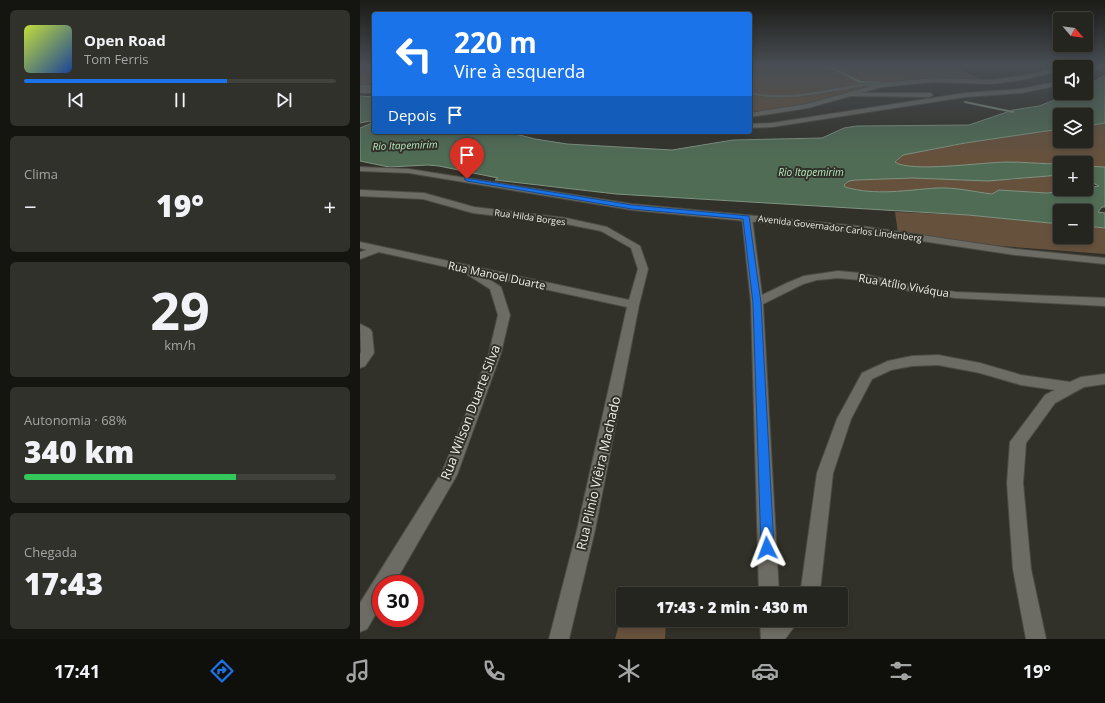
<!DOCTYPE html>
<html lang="pt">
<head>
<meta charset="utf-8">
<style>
  :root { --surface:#25251f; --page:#31312c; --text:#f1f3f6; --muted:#a3a5a4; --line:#42423d; --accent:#1a73e8 }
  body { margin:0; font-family:"Open Sans",sans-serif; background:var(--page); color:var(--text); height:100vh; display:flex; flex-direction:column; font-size:15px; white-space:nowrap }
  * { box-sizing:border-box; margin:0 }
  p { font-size:13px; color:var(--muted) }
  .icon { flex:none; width:22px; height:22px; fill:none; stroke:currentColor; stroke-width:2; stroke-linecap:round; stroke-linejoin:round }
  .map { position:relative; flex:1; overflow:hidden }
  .details { display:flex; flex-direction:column; gap:10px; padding:10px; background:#141411; width:360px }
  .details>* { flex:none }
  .top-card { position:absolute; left:12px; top:12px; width:380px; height:122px; border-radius:4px; box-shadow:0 2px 6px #0003,0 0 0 1px var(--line); background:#1a73e8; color:#fff; overflow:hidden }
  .needle { width:26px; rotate:118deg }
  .tools { position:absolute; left:693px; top:12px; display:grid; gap:8px }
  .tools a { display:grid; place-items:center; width:40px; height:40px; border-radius:4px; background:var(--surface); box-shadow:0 2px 6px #0003,0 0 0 1px var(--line); font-size:20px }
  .speed { position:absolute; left:12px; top:575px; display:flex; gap:8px; font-size:20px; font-weight:700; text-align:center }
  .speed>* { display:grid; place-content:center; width:52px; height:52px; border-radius:50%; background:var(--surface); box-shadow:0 2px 6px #0003,0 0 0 1px var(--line); line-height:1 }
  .speed .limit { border:6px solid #d22; background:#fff; color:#111 }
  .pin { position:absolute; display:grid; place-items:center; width:34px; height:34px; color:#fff; margin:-41px -17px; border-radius:50% 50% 50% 0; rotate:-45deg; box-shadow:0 0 4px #0007 }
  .pin .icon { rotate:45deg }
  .me { position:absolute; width:44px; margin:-22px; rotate:357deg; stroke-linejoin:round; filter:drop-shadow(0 0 3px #0008) }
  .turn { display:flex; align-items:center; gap:14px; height:84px; padding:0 16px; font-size:18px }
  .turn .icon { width:52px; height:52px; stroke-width:2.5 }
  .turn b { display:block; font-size:28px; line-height:34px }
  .then { display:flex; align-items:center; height:38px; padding:0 16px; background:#0003; gap:8px; font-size:15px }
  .big { font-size:30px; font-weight:800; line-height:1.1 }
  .details .widget { flex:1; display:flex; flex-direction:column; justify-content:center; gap:6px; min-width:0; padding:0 14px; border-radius:6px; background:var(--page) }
  .details .dial { align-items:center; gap:0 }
  .dial b { font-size:52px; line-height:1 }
  .song { display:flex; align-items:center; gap:12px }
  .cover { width:48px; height:48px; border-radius:6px; background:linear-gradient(135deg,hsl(70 70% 55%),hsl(220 70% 35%)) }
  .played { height:4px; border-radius:2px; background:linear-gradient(90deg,var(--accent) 65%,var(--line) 65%) }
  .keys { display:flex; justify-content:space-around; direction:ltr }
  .heat { display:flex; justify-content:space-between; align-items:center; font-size:22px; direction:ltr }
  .charge { height:6px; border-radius:3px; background:linear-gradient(90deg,#34c759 68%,var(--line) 0) }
  .trip { position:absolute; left:256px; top:587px; width:232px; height:40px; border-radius:4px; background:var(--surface); box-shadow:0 2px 6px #0003,0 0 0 1px var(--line); font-weight:800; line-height:40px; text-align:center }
  .dock { display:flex; height:64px; justify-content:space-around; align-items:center; background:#0f0f0c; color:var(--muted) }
  .dock .icon { width:28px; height:28px }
  .dock .active { color:var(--accent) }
  .dock b { font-size:18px; color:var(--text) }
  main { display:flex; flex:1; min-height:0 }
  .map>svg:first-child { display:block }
  .green { fill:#66513d }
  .water { fill:#506c55; stroke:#7f9381 }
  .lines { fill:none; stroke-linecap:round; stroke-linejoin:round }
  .stream { stroke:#7f9381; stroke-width:2 }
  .lane-casing { stroke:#4c4c45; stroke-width:1 }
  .street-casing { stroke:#4c4c45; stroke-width:2 }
  .secondary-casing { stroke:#4c4c45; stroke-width:2 }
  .lane { fill:#6c6c64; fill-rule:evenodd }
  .street { fill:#6c6c64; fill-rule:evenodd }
  .secondary { fill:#6c6c64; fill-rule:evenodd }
  .route { fill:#1a73e8; stroke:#114b97 }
  .labels { text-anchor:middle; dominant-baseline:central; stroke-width:4; stroke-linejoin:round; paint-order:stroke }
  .far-street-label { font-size:9px; fill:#edede8; stroke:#313129 }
  .far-water-label { font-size:10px; font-style:italic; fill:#b4e9be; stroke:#313129 }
  .street-label { font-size:11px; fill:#edede8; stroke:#313129 }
  .near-street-label { font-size:13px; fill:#edede8; stroke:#313129 }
</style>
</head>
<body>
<main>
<section class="details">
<div class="widget">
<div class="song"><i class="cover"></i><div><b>Open Road</b><p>Tom Ferris</p></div></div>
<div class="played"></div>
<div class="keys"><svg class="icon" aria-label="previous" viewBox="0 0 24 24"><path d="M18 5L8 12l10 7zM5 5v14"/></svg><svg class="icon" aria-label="pause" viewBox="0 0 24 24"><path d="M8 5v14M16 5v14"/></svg><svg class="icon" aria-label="next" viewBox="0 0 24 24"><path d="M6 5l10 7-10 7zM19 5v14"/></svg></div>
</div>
<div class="widget"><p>Clima</p>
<div class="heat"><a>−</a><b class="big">19°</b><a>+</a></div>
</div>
<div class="widget dial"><b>29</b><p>km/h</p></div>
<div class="widget"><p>Autonomia · 68%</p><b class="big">340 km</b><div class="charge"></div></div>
<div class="widget"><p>Chegada</p><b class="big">17:43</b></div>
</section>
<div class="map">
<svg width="745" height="639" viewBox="0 0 745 639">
  <rect width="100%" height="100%" fill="#313129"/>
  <g class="green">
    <rect x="0" y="66" width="14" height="18"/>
    <polygon points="390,66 592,66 625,81 561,79 516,85 455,103 390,113"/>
    <polygon points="745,123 745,167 726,166 726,163 700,164 647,162 563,168 538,165 535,163 543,155 605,143 700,129 700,141 726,141 726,126"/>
    <path d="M692,175H700V189H717L687,193L639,190L633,194C615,192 595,187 577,188C546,190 516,196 485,187L484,185L489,181L496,180L553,178L649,180Z"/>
    <polygon points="535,212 608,215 700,224 700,237 726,237 726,226 745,228 745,254 628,245 538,233"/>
    <polygon points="259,624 306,624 305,639 255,639"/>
  </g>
  <path class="water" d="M745,75V123L726,126V115H700V129L605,143L543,155L535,162C550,173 624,162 648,162C665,162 683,164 700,164V175L628,181L553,178L496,180L489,181L484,185L485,187C516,196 546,190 577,188C595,187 615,192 632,194L639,190L687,193L726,189V188L739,186L726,180V166L745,167V207H742L738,212L745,213V228L726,226V211H700V224L608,215L256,194L135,180L138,178L79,166L68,165L29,167L0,161V128L12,123L10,121L0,123V96L14,97V132H148L175,139L207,144L312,150L373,140L462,138L484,128L497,126L609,125L653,110L679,106L713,93H726V86Z"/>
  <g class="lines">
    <g class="stream">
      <polyline points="468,66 500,82 524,83"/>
      <polyline points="605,102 653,112"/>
    </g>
    <defs>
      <g id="lane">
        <polygon points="396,75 397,77 390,79 390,77"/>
        <path d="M508,83H517L524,85C518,87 510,85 504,86C466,92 428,103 390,94V92C430,101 468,88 508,83Z"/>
      </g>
      <g id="street">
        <polygon points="736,66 743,66 726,75 726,71"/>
        <polygon points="700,81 700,85 661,93 605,97 412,127 390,128 390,124 412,123 605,93 661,89"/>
        <rect x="0" y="89" width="14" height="4"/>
        <polygon points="491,93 570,93 573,95 570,97 489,96 489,94"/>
        <polygon points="0,190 64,193 114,207 206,218 247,227 280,246 288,269 279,305 235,530 209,639 189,639 217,530 267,307 124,276 141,287 150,315 141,353 97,475 34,584 21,584 21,605 7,629 0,632 0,603 82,472 108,409 129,353 138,315 130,289 100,270 19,252 0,259 0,252 7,250 0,248 0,242 269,300 278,269 271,248 241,231 206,224 113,213 63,199 0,196"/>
        <polygon points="387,215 392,218 402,295 427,283 444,276 478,271 500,273 554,286 596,292 745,298 745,306 596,298 554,292 500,280 478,278 457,280 443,284 403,304 419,594 399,594 391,303 382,218"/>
        <polygon points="0,324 10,329 12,332 14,353 5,366 0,368 0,354 1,352"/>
        <polygon points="578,355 620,363 661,375 710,382 721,377 745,374 745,384 724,387 695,403 666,443 663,483 671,569 686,639 666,639 653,569 647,483 650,442 653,438 685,395 695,390 661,385 620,373 578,365 552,366 531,370 512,379 491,419 473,473 460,591 458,594 438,594 441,588 457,473 477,419 502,373 528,361 552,356"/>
        <polygon points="400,620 437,620 434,627 425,639 401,639"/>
      </g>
      <g id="secondary">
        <polygon points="696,66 701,66 695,72 662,80 631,84 574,82 522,87 448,108 390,117 390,113 447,104 522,83 574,78 631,80 662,76 693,69"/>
        <rect x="0" y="85" width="14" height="4"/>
        <polygon points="0,167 49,169 272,204 508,227 655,249 745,258 745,264 655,255 508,233 272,210 49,173 0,171"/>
      </g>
    </defs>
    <use href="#lane" class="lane-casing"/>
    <use href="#street" class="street-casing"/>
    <use href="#secondary" class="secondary-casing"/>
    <use href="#lane" class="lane"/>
    <use href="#street" class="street"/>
    <use href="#secondary" class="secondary"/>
  </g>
  <linearGradient id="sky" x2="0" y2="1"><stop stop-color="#1b1b17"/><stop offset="0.42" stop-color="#484e54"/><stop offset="1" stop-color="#484e54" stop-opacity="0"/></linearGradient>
  <rect width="745" height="156" fill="url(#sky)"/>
  <polygon class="route" points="105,178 272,205 389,216 401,303 414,548 412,553 407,555 403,553 401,548 393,303 383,219 272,209 107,181 104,179"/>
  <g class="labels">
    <g class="far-street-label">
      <text transform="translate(170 217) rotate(8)">Rua Hilda Borges</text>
      <text transform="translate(480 228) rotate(7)">Avenida Governador Carlos Lindenberg</text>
    </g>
    <g class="far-water-label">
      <text transform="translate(45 145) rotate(-2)">Rio Itapemirim</text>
      <text x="451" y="172">Rio Itapemirim</text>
    </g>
    <g class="street-label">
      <text transform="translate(137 275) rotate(12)">Rua Manoel Duarte</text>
      <text transform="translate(544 285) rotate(10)">Rua Atílio Viváqua</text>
    </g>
    <g class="near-street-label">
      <text transform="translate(110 412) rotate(-69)">Rua Wilson Duarte Silva</text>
      <text transform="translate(238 473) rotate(-77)">Rua Plinio Viêira Machado</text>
    </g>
  </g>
</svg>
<div class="tools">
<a><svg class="needle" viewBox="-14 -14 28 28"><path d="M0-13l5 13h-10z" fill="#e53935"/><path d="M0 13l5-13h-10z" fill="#a3a5a4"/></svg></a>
<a><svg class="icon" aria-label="sound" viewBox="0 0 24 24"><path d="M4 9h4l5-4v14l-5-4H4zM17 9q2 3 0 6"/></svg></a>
<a><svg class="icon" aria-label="layers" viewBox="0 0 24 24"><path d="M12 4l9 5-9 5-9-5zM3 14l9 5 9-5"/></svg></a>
<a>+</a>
<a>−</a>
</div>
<div class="speed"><div class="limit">30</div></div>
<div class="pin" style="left:107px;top:179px;background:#d93025"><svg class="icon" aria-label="arrive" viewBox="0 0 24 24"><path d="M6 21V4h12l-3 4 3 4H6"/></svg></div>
<svg class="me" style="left:407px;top:548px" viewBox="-20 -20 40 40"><path d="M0-17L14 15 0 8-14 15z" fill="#1a73e8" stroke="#fff" stroke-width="4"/></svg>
<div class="trip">17:43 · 2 min · 430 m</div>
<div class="top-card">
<div class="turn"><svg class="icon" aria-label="left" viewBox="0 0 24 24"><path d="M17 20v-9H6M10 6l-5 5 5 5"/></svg><div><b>220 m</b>Vire à esquerda</div></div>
<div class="then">Depois<svg class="icon" aria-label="arrive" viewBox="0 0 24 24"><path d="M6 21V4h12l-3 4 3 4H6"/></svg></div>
</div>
</div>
</main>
<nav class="dock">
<b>17:41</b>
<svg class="icon active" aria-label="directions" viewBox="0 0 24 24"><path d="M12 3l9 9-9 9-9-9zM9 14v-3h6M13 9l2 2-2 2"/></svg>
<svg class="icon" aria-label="music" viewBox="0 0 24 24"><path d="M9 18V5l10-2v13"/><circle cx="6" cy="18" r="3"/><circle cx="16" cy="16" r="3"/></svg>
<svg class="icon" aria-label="phone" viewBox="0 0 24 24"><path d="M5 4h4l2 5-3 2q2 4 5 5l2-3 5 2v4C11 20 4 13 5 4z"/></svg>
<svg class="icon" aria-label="climate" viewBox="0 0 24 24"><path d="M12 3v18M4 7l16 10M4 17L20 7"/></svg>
<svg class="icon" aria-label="car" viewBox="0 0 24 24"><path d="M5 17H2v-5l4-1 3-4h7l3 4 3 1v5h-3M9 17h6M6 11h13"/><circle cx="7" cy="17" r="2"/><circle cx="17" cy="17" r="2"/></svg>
<svg class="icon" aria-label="filters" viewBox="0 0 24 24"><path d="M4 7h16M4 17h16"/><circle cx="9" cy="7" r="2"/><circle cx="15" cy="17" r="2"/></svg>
<b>19°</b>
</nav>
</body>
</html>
